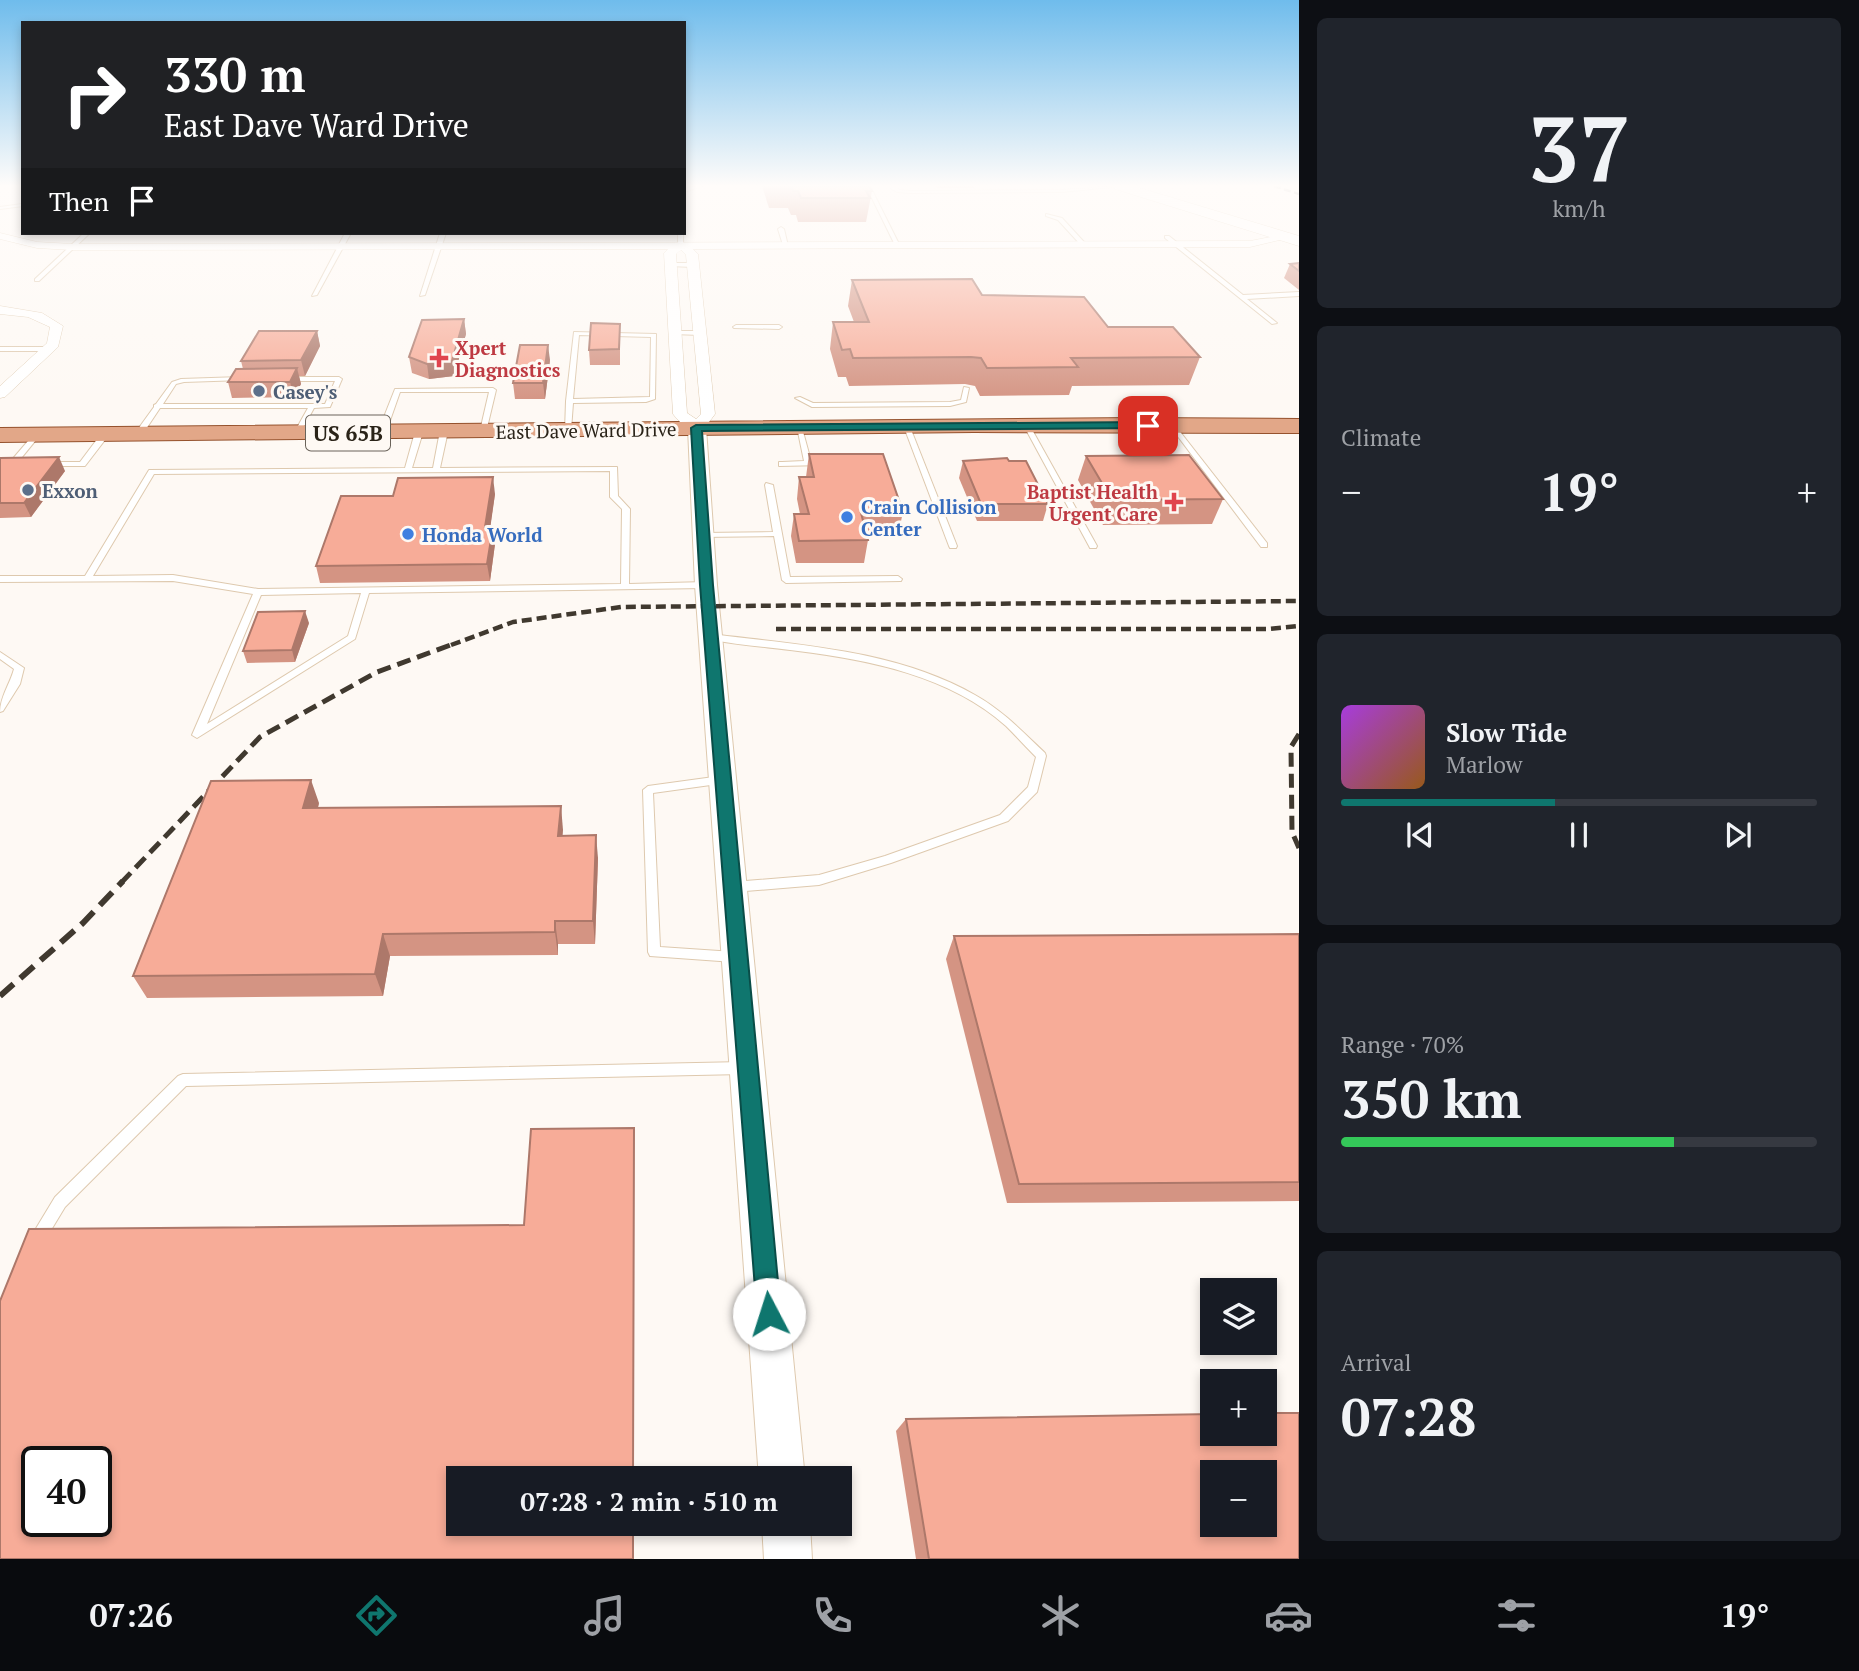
<!DOCTYPE html>
<html lang="en">
<head>
<meta charset="utf-8">
<style>
  :root { --surface:#171b24; --page:#20242c; --text:#f1f3f6; --muted:#9ea1a6; --line:#363941; --accent:#0f766e }
  body { margin:0; font-family:"PT Serif",serif; background:var(--page); color:var(--text); height:100vh; display:flex; flex-direction:column; font-size:26px; white-space:nowrap }
  * { box-sizing:border-box; margin:0 }
  p { font-size:23px; color:var(--muted) }
  .icon { flex:none; width:38px; height:38px; fill:none; stroke:currentColor; stroke-width:2; stroke-linecap:round; stroke-linejoin:round }
  .map { position:relative; flex:1; overflow:hidden }
  .side { display:flex; flex-direction:column; gap:18px; padding:18px; background:#0d0f14; width:560px }
  .side>* { flex:none }
  .hud { position:absolute; left:21px; top:21px; width:665px; height:214px; border-radius:0px; box-shadow:0 4px 10px #0003; background:#202124; color:#fff; overflow:hidden }
  .fabs { position:absolute; left:1200px; top:1278px; display:grid; gap:14px }
  .fabs a { display:grid; place-items:center; width:77px; height:77px; border-radius:0px; background:var(--surface); box-shadow:0 4px 10px #0003; font-size:35px }
  .speed { position:absolute; left:21px; top:1446px; display:flex; gap:14px; font-size:35px; font-weight:700; text-align:center }
  .speed>* { display:grid; place-content:center; width:91px; height:91px; border-radius:50%; background:var(--surface); box-shadow:0 4px 10px #0003; line-height:1 }
  .speed .limit { border:4px solid #111; border-radius:10px; background:#fff; color:#111 }
  .pin { position:absolute; display:grid; place-items:center; width:60px; height:60px; color:#fff; margin:-30px; border-radius:14px; box-shadow:0 4px 10px #0006 }
  .me { position:absolute; width:77px; margin:-38px; rotate:355deg; stroke-linejoin:round; filter:drop-shadow(0 0 5px #0008) }
  .turn { display:flex; align-items:center; gap:24px; height:147px; padding:0 28px; font-size:32px }
  .turn .icon { width:91px; height:91px; stroke-width:2.5 }
  .turn b { display:block; font-size:49px; line-height:60px }
  .then { display:flex; align-items:center; height:66px; padding:0 28px; background:#0003; gap:14px; font-size:26px }
  .big { font-size:52px; font-weight:800; line-height:1.1 }
  .side .tile { flex:1; display:flex; flex-direction:column; justify-content:center; gap:10px; min-width:0; padding:0 24px; border-radius:10px; background:var(--page) }
  .side .dial { align-items:center; gap:0 }
  .dial b { font-size:91px; line-height:1 }
  .song { display:flex; align-items:center; gap:21px }
  .cover { width:84px; height:84px; border-radius:10px; background:linear-gradient(135deg,hsl(280 70% 55%),hsl(30 70% 35%)) }
  .played { height:7px; border-radius:4px; background:linear-gradient(90deg,var(--accent) 45%,var(--line) 45%) }
  .keys { display:flex; justify-content:space-around; direction:ltr }
  .heat { display:flex; justify-content:space-between; align-items:center; font-size:38px; direction:ltr }
  .charge { height:10px; border-radius:5px; background:linear-gradient(90deg,#34c759 70%,var(--line) 0) }
  .trip { position:absolute; left:446px; top:1466px; width:406px; height:70px; border-radius:0px; background:var(--surface); box-shadow:0 4px 10px #0003; font-weight:800; line-height:70px; text-align:center }
  .menu { display:flex; height:112px; justify-content:space-around; align-items:center; background:#090b0e; color:var(--muted) }
  .menu .icon { width:49px; height:49px }
  .menu .selected { color:var(--accent) }
  .menu b { font-size:32px; color:var(--text) }
  main { display:flex; flex:1; min-height:0 }
  .map>svg:first-child { display:block }
  .lines { fill:none; stroke-linecap:round; stroke-linejoin:round }
  .service-casing { stroke:#dec9ae; stroke-width:2 }
  .minor-casing { stroke:#dec9ae; stroke-width:1 }
  .tertiary-casing { stroke:#dec9ae; stroke-width:2 }
  .secondary-casing { stroke:#dec9ae; stroke-width:1 }
  .primary-casing { stroke:#95522d; stroke-width:2 }
  .service { fill:#fff; fill-rule:evenodd }
  .minor { fill:#fff; fill-rule:evenodd }
  .tertiary { fill:#fff; fill-rule:evenodd }
  .secondary { fill:#fff; fill-rule:evenodd }
  .primary { fill:#e2a788; fill-rule:evenodd }
  .rail-far3 { stroke:#40392f; stroke-width:2.5; stroke-dasharray:7 3.5; stroke-linecap:butt }
  .rail-far2 { stroke:#40392f; stroke-width:4.5; stroke-dasharray:10 5; stroke-linecap:butt }
  .rail-far1 { stroke:#40392f; stroke-width:5; stroke-dasharray:14 7; stroke-linecap:butt }
  .rail { stroke:#40392f; stroke-width:6; stroke-dasharray:18 9; stroke-linecap:butt }
  .wall { fill:#d49483 }
  .shaded-wall { fill:#ad786a }
  .building { fill:#f7ac98; stroke:#ad786a; stroke-width:2; fill-rule:evenodd }
  .route { fill:#0f766e; stroke:#0a4d48; stroke-width:2 }
  .health-dot { fill:#e0444e; stroke:#fef9f4; stroke-width:2.5 }
  .service-dot { fill:#5c6f8a; stroke:#fef9f4; stroke-width:2.5 }
  .shop-dot { fill:#3f7fe0; stroke:#fef9f4; stroke-width:2.5 }
  .labels { text-anchor:middle; dominant-baseline:central; stroke-width:6; stroke-linejoin:round; paint-order:stroke }
  .far-health-label { font-size:19px; font-weight:bold; fill:#be3a42; stroke:#fef9f4; text-anchor:start }
  .far-service-label { font-size:19px; font-weight:bold; fill:#4e5e75; stroke:#fef9f4; text-anchor:start }
  .far-street-label { font-size:19px; fill:#2a2318; stroke:#fef9f4 }
  .far-shop-label { font-size:19px; font-weight:bold; fill:#366cbe; stroke:#fef9f4; text-anchor:start }
  .shield { fill:#fef9f4; stroke:#6a635a; stroke-width:2 }
  .shield-label { font-size:21px; font-weight:bold; fill:#2a2318 }
</style>
</head>
<body>
<main>
<div class="map">
<svg width="1299" height="1559" viewBox="0 0 1299 1559">
  <rect width="100%" height="100%" fill="#fef9f4"/>
  <g class="lines">
    <defs>
      <g id="service">
        <polygon points="697,186 702,186 684,192 684,189"/>
        <polygon points="866,186 870,186 900,246 895,245"/>
        <polygon points="887,186 892,186 900,190 911,191 1062,190 1121,186 1062,192 911,193 897,192"/>
        <polygon points="22,204 23,206 0,209 0,207"/>
        <polygon points="1046,214 1062,218 1084,242 1084,244 1080,244 1058,220 1046,216"/>
        <polygon points="781,227 784,229 788,246 783,245 778,229"/>
        <polygon points="84,233 90,233 39,281 35,281 35,279"/>
        <polygon points="345,233 351,233 317,295 312,296"/>
        <polygon points="440,233 446,233 425,295 420,296"/>
        <polygon points="678,233 683,233 683,246 678,245"/>
        <polygon points="1165,236 1169,236 1243,295 1299,292 1299,296 1247,299 1277,323 1272,324 1165,238"/>
        <polygon points="671,263 693,263 696,265 693,267 669,266"/>
        <polygon points="736,325 779,325 782,327 779,329 734,328 733,327"/>
        <polygon points="675,331 700,331 703,333 700,335 673,334 673,332"/>
        <path d="M574,332L656,334L655,399L646,402L573,403L571,430L565,431L566,401ZM579,335L651,337L650,397L573,399Z"/>
        <polygon points="0,347 48,347 51,349 48,351 0,351"/>
        <polygon points="241,377 244,379 243,380 184,382 176,384 163,404 325,404 335,381 288,381 285,379 288,377 339,377 342,379 330,407 314,408 300,434 294,433 308,408 160,408 140,438 133,436 154,407 154,405 156,404 172,382 181,379"/>
        <polygon points="964,387 969,388 966,402 950,406 812,407 795,398 800,397 813,403 950,402 961,400"/>
        <polygon points="493,388 496,390 486,432 480,431 489,392 400,392 386,432 382,434 378,432 395,389"/>
        <polygon points="1027,424 1030,426 1097,546 1096,548 1090,548 1089,546 1024,426"/>
        <polygon points="1170,424 1174,424 1267,543 1267,547 1261,547 1170,426"/>
        <polygon points="905,426 910,427 957,546 956,548 950,548 949,546 904,427"/>
        <polygon points="797,427 802,428 811,461 825,461 825,465 779,466 779,462 782,462 804,461"/>
        <path d="M444,429L448,431L440,468L617,467L618,496L630,509L629,584L706,582L710,585L706,588L369,593L355,639L197,738L192,735L253,594L173,581L0,582V576H85L149,470L405,468L415,432L419,430L423,432L412,468H433L440,431ZM610,471V497L622,509L621,584L258,589L173,575L93,576L154,474ZM361,593L348,636L207,724L261,595Z"/>
        <polygon points="34,434 40,435 18,462 19,466 10,466 10,462"/>
        <polygon points="101,434 108,436 85,466 50,466 46,464 50,462 80,462"/>
        <polygon points="766,483 773,485 790,577 898,576 902,579 901,581 786,583 782,580 774,536 700,537 699,535 703,533 773,532 765,485"/>
        <path d="M711,634C799,645 896,650 975,695C1002,710 1023,732 1045,753L1046,756L1037,792L1008,821L891,863L819,885L733,892L729,890L727,887L729,884L733,882L819,875L885,856L1000,815L1028,787L1036,757C1026,747 1016,736 1006,726C950,676 870,660 798,651C768,647 737,645 708,639L706,637L708,635Z"/>
        <path d="M0,652L24,668L20,684L3,711L0,712C0,697 10,684 14,669L0,659Z"/>
        <polygon points="721,776 726,780 725,783 653,793 660,947 734,952 738,953 740,957 738,961 734,962 650,956 648,952 643,790 648,786"/>
        <polygon points="743,1062 748,1064 750,1068 748,1072 743,1074 186,1086 65,1207 42,1245 37,1248 32,1245 29,1240 55,1197 178,1076 183,1074"/>
      </g>
      <g id="minor">
        <path d="M0,233L37,242L72,244L1250,241L1286,234L1292,237L1250,247L693,249L698,254L715,414C699,437 691,436 673,414L664,253L668,249L72,250L37,248L0,239ZM681,250L686,255L701,414L696,419L687,413L676,254Z"/>
        <polygon points="0,306 42,313 63,326 58,347 5,397 0,398 0,386 47,343 50,327 28,317 0,314"/>
      </g>
      <g id="tertiary">
        <polygon points="697,422 706,428 717,585 805,1479 759,1479 695,585 688,428"/>
        <polygon points="762,1524 810,1524 812,1559 764,1559"/>
      </g>
      <polygon id="secondary" points="1113,186 1133,186 1299,236 1299,246 1115,189"/>
      <polygon id="primary" points="1137,418 1299,419 1299,433 974,432 0,442 0,428"/>
    </defs>
    <use href="#service" class="service-casing"/>
    <use href="#minor" class="minor-casing"/>
    <use href="#tertiary" class="tertiary-casing"/>
    <use href="#secondary" class="secondary-casing"/>
    <use href="#primary" class="primary-casing"/>
    <use href="#service" class="service"/>
    <use href="#minor" class="minor"/>
    <use href="#tertiary" class="tertiary"/>
    <use href="#secondary" class="secondary"/>
    <use href="#primary" class="primary"/>
    <polyline class="rail-far3" points="1274,186 1299,194"/>
    <g class="rail-far2">
      <polyline points="776,629 1268,629 1299,626"/>
      <polyline points="451,645 513,622 621,607 1299,601"/>
    </g>
    <g class="rail-far1">
      <polyline points="1299,734 1291,747 1292,832 1299,848"/>
      <polyline points="121,883 260,737 377,672 456,643"/>
    </g>
    <polyline class="rail" points="0,996 83,923 123,881"/>
  </g>
  <g class="wall">
    <polygon points="762,186 869,186 872,191 866,222 798,222 796,215 791,215 788,208 769,208"/>
    <polygon points="936,186 974,186 974,188 938,188"/>
    <polygon points="1299,263 1299,290 1284,278 1290,264"/>
    <polygon points="852,280 982,295 1108,327 1200,357 1189,385 1072,386 1069,395 980,396 975,386 965,384 849,386 846,377 838,377 830,349 833,322 854,322 848,306"/>
    <polygon points="464,319 466,334 454,376 429,379 412,373 409,357"/>
    <polygon points="317,331 320,346 305,376 299,376 301,384 294,397 232,398 228,382 243,369 241,361"/>
    <polygon points="620,339 620,365 590,365 589,350"/>
    <polygon points="550,360 545,399 515,399 513,383"/>
    <polygon points="809,454 903,512 898,535 867,535 868,540 864,563 796,563 791,536 794,514 800,514 797,499 799,477 806,477"/>
    <polygon points="1086,456 1223,499 1212,524 1103,525 1078,480"/>
    <polygon points="0,458 65,471 31,517 0,518"/>
    <polygon points="963,461 1009,461 1048,504 1043,521 977,521 959,478"/>
    <polygon points="495,494 490,527 493,527 495,544 490,581 320,583 316,566"/>
    <polygon points="309,623 295,662 247,663 243,651"/>
    <polygon points="319,803 318,808 561,806 562,836 598,858 595,944 558,944 558,955 390,956 383,996 147,998 133,976"/>
    <polygon points="1299,934 1299,1201 1007,1203 946,959 954,936"/>
    <polygon points="906,1419 1299,1559 916,1559 896,1431"/>
  </g>
  <g class="shaded-wall">
    <polygon points="464,319 466,334 454,376 429,379 427,364"/>
    <polygon points="317,331 320,346 305,376 301,360"/>
    <polygon points="548,345 550,360 545,399 543,383"/>
    <polygon points="297,368 301,384 294,397 290,382"/>
    <polygon points="59,457 65,471 31,517 24,503"/>
    <polygon points="493,477 495,494 488,544 485,527"/>
    <polygon points="493,527 495,544 490,581 487,564"/>
    <polygon points="305,611 309,623 295,662 292,650"/>
    <polygon points="311,780 319,803 311,832 303,808"/>
    <polygon points="561,806 563,830 561,859 558,836"/>
    <polygon points="596,835 598,858 595,944 593,921"/>
    <polygon points="555,921 558,944 558,955 555,932"/>
    <polygon points="383,934 390,956 383,996 375,974"/>
    <polygon points="634,1128 634,1479 633,1479"/>
  </g>
  <g class="building">
    <polygon points="791,186 869,186 872,191 866,191 870,198 801,198 798,191 793,191"/>
    <polygon points="1299,263 1299,271 1290,264"/>
    <polygon points="972,279 982,295 1084,297 1108,327 1173,327 1200,357 1071,358 1078,367 987,368 981,358 971,357 853,358 850,349 842,350 833,322 869,322 852,280"/>
    <polygon points="464,319 452,361 427,364 409,357 422,320"/>
    <polygon points="591,323 620,324 619,349 589,350"/>
    <polygon points="259,331 317,331 301,360 241,361"/>
    <polygon points="520,345 548,345 543,383 513,383"/>
    <polygon points="297,368 290,382 228,382 236,369"/>
    <polygon points="809,454 883,454 903,512 861,513 868,540 799,541 794,514 809,514 799,477 814,477"/>
    <polygon points="1189,455 1223,499 1112,500 1086,456"/>
    <polygon points="59,457 24,503 0,503 0,458"/>
    <polygon points="1007,458 1009,461 1026,461 1048,504 981,504 963,461"/>
    <polygon points="493,477 485,527 493,527 487,564 316,566 341,496 393,496 398,478"/>
    <polygon points="305,611 292,650 243,651 258,612"/>
    <polygon points="311,780 303,808 561,806 558,836 596,835 593,921 555,921 555,932 383,934 375,974 133,976 211,781"/>
    <polygon points="1299,934 1299,1182 1019,1184 954,936"/>
    <path d="M634,1128L633,1479H458V1524H633V1559H0V1301L29,1229L524,1225L531,1129ZM37,1461H96V1521H37Z"/>
    <path d="M1265,1413H1299V1559H929L906,1419L1213,1414V1433H1265ZM1213,1472H1265V1524H1213Z"/>
  </g>
  <linearGradient id="sky" x2="0" y2="1"><stop stop-color="#6fbcec"/><stop offset="0.46" stop-color="#fffcfa"/><stop offset="1" stop-color="#fffcfa" stop-opacity="0"/></linearGradient>
  <rect width="1299" height="404" fill="url(#sky)"/>
  <polygon class="route" points="1148,422 1153,426 1152,428 702,431 713,585 781,1314 777,1323 769,1326 760,1323 757,1314 700,585 691,428 696,425"/>
  <g class="health-dot">
    <path d="M435.5 347.5h7v7h7v7h-7v7h-7v-7h-7v-7h7z"/>
    <path d="M1170.5 491.5h7v7h7v7h-7v7h-7v-7h-7v-7h7z"/>
  </g>
  <g class="service-dot">
    <circle cx="259" cy="391" r="7"/>
    <circle cx="28" cy="490" r="7"/>
  </g>
  <g class="shop-dot">
    <circle cx="847" cy="517" r="7"/>
    <circle cx="408" cy="534" r="7"/>
  </g>
  <g class="labels">
    <g class="far-health-label">
      <text x="455" y="347">Xpert<tspan x="455" dy="22">Diagnostics</tspan></text>
      <text x="1158" y="491" text-anchor="end">Baptist Health<tspan x="1158" dy="22">Urgent Care</tspan></text>
    </g>
    <g class="far-service-label">
      <text x="273" y="391">Casey's</text>
      <text x="42" y="490">Exxon</text>
    </g>
    <g class="far-street-label">
      <text transform="translate(586 430) rotate(-1)">East Dave Ward Drive</text>
    </g>
    <g class="far-shop-label">
      <text x="861" y="506">Crain Collision<tspan x="861" dy="22">Center</tspan></text>
      <text x="422" y="534">Honda World</text>
    </g>
    <rect class="shield" x="306" y="415.5" width="84" height="35" rx="5"/>
    <g class="shield-label">
      <text x="348" y="433">US 65B</text>
    </g>
  </g>
</svg>
<div class="fabs">
<a><svg class="icon" aria-label="layers" viewBox="0 0 24 24"><path d="M12 4l9 5-9 5-9-5zM3 14l9 5 9-5"/></svg></a>
<a>+</a>
<a>−</a>
</div>
<div class="speed"><div class="limit">40</div></div>
<div class="pin" style="left:1148px;top:426px;background:#d93025"><svg class="icon" aria-label="arrive" viewBox="0 0 24 24"><path d="M6 21V4h12l-3 4 3 4H6"/></svg></div>
<svg class="me" style="left:769px;top:1314px" viewBox="-20 -20 40 40"><circle r="19" fill="#fff"/><path d="M0-13L10 11 0 6-10 11z" fill="#0f766e"/></svg>
<div class="trip">07:28 · 2 min · 510 m</div>
<div class="hud">
<div class="turn"><svg class="icon" aria-label="right" viewBox="0 0 24 24"><path d="M7 20v-9h11M14 6l5 5-5 5"/></svg><div><b>330 m</b>East Dave Ward Drive</div></div>
<div class="then">Then<svg class="icon" aria-label="arrive" viewBox="0 0 24 24"><path d="M6 21V4h12l-3 4 3 4H6"/></svg></div>
</div>
</div>
<section class="side">
<div class="tile dial"><b>37</b><p>km/h</p></div>
<div class="tile"><p>Climate</p>
<div class="heat"><a>−</a><b class="big">19°</b><a>+</a></div>
</div>
<div class="tile">
<div class="song"><i class="cover"></i><div><b>Slow Tide</b><p>Marlow</p></div></div>
<div class="played"></div>
<div class="keys"><svg class="icon" aria-label="previous" viewBox="0 0 24 24"><path d="M18 5L8 12l10 7zM5 5v14"/></svg><svg class="icon" aria-label="pause" viewBox="0 0 24 24"><path d="M8 5v14M16 5v14"/></svg><svg class="icon" aria-label="next" viewBox="0 0 24 24"><path d="M6 5l10 7-10 7zM19 5v14"/></svg></div>
</div>
<div class="tile"><p>Range · 70%</p><b class="big">350 km</b><div class="charge"></div></div>
<div class="tile"><p>Arrival</p><b class="big">07:28</b></div>
</section>
</main>
<nav class="menu">
<b>07:26</b>
<svg class="icon selected" aria-label="directions" viewBox="0 0 24 24"><path d="M12 3l9 9-9 9-9-9zM9 14v-3h6M13 9l2 2-2 2"/></svg>
<svg class="icon" aria-label="music" viewBox="0 0 24 24"><path d="M9 18V5l10-2v13"/><circle cx="6" cy="18" r="3"/><circle cx="16" cy="16" r="3"/></svg>
<svg class="icon" aria-label="phone" viewBox="0 0 24 24"><path d="M5 4h4l2 5-3 2q2 4 5 5l2-3 5 2v4C11 20 4 13 5 4z"/></svg>
<svg class="icon" aria-label="climate" viewBox="0 0 24 24"><path d="M12 3v18M4 7l16 10M4 17L20 7"/></svg>
<svg class="icon" aria-label="car" viewBox="0 0 24 24"><path d="M5 17H2v-5l4-1 3-4h7l3 4 3 1v5h-3M9 17h6M6 11h13"/><circle cx="7" cy="17" r="2"/><circle cx="17" cy="17" r="2"/></svg>
<svg class="icon" aria-label="filters" viewBox="0 0 24 24"><path d="M4 7h16M4 17h16"/><circle cx="9" cy="7" r="2"/><circle cx="15" cy="17" r="2"/></svg>
<b>19°</b>
</nav>
</body>
</html>
